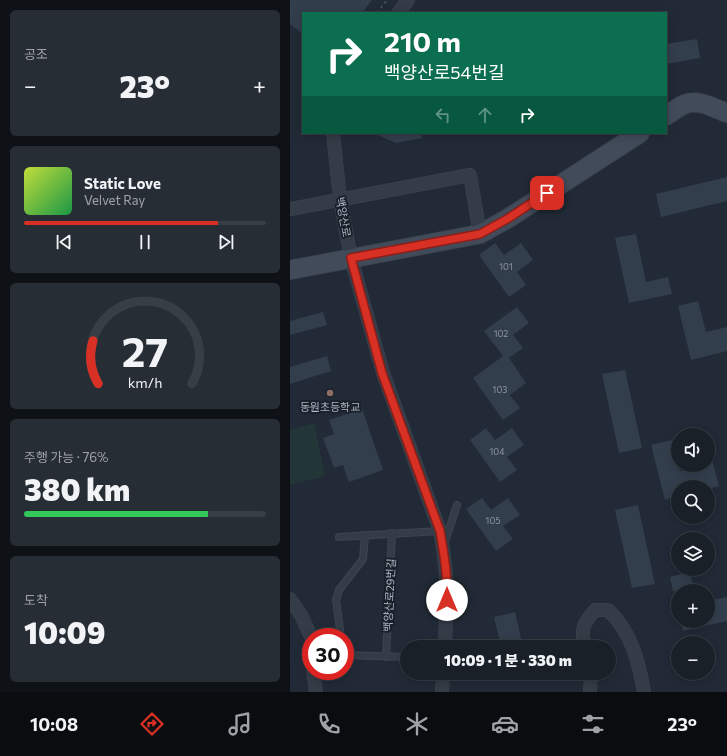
<!DOCTYPE html>
<html lang="ko">
<head>
<meta charset="utf-8">
<style>
  :root { --surface:#192028; --page:#262d34; --text:#f1f3f6; --muted:#9fa3a8; --line:#373e45; --accent:#d93025 }
  body { margin:0; font-family:Commissioner,"Noto Sans KR",sans-serif; background:var(--page); color:var(--text); height:100vh; display:flex; flex-direction:column; font-size:15px; white-space:nowrap }
  * { box-sizing:border-box; margin:0 }
  p { font-size:13px; color:var(--muted) }
  .icon { flex:none; width:22px; height:22px; fill:none; stroke:currentColor; stroke-width:2; stroke-linecap:round; stroke-linejoin:round }
  .map { position:relative; flex:1; overflow:hidden }
  .panel { display:flex; flex-direction:column; gap:10px; padding:10px; background:#0e1216; width:290px }
  .panel>* { flex:none }
  .guide { position:absolute; left:12px; top:12px; width:365px; height:122px; border-radius:0px; box-shadow:0 2px 10px #0003,0 0 0 1px var(--line); background:#0b6e4f; color:#fff; overflow:hidden }
  .buttons { position:absolute; left:381px; top:428px; display:grid; gap:8px }
  .buttons a { display:grid; place-items:center; width:44px; height:44px; border-radius:50%; background:var(--surface); box-shadow:0 2px 10px #0003,0 0 0 1px var(--line); font-size:20px }
  .speed { position:absolute; left:12px; top:628px; display:flex; gap:8px; font-size:20px; font-weight:700; text-align:center }
  .speed>* { display:grid; place-content:center; width:52px; height:52px; border-radius:50%; background:var(--surface); box-shadow:0 2px 10px #0003,0 0 0 1px var(--line); line-height:1 }
  .speed .limit { border:6px solid #d22; background:#fff; color:#111 }
  .pin { position:absolute; display:grid; place-items:center; width:34px; height:34px; color:#fff; margin:-17px; border-radius:8px; box-shadow:0 2px 6px #0006 }
  .me { position:absolute; width:44px; margin:-22px; rotate:0deg; stroke-linejoin:round; filter:drop-shadow(0 0 3px #0008) }
  .turn { display:flex; align-items:center; gap:14px; height:84px; padding:0 16px; font-size:18px }
  .turn .icon { width:52px; height:52px; stroke-width:2.5 }
  .turn b { display:block; font-size:28px; line-height:34px }
  .lanes { display:flex; align-items:center; height:38px; padding:0 16px; background:#0003; justify-content:center; gap:20px; direction:ltr }
  .lanes .off { opacity:.35 }
  .big { font-size:30px; font-weight:800; line-height:1.1 }
  .panel .tile { flex:1; display:flex; flex-direction:column; justify-content:center; gap:6px; min-width:0; padding:0 14px; border-radius:6px; background:var(--page) }
  .panel .dial { align-items:center; gap:0 }
  .dial svg { height:104px; overflow:visible; fill:none; stroke:var(--line); stroke-width:7; stroke-linecap:round; text-anchor:middle }
  .dial text { fill:var(--text); stroke:none }
  .song { display:flex; align-items:center; gap:12px }
  .cover { width:48px; height:48px; border-radius:6px; background:linear-gradient(135deg,hsl(70 70% 55%),hsl(140 70% 35%)) }
  .played { height:4px; border-radius:2px; background:linear-gradient(90deg,var(--accent) 80%,var(--line) 80%) }
  .keys { display:flex; justify-content:space-around; direction:ltr }
  .heat { display:flex; justify-content:space-between; align-items:center; font-size:22px; direction:ltr }
  .charge { height:6px; border-radius:3px; background:linear-gradient(90deg,#34c759 76%,var(--line) 0) }
  .trip { position:absolute; left:110px; top:640px; width:216px; height:40px; border-radius:20px; background:var(--surface); box-shadow:0 2px 10px #0003,0 0 0 1px var(--line); font-weight:800; line-height:40px; text-align:center }
  .menu { display:flex; height:64px; justify-content:space-around; align-items:center; background:#0a0d10; color:var(--muted) }
  .menu .icon { width:28px; height:28px }
  .menu .selected { color:var(--accent) }
  .menu b { font-size:18px; color:var(--text) }
  main { display:flex; flex:1; min-height:0 }
  .map>svg:first-child { display:block }
  .green { fill:#223537 }
  .building { fill:#333e4d }
  .lines { fill:none; stroke-linecap:round; stroke-linejoin:round }
  .lane-casing { stroke:#3d4550; stroke-width:8 }
  .street-casing { stroke:#3d4550; stroke-width:14 }
  .secondary-casing { stroke:#3d4550; stroke-width:20 }
  .path { stroke:#3b4e50; stroke-width:2; stroke-dasharray:3 3; stroke-linecap:butt }
  .lane { stroke:#343c47; stroke-width:6 }
  .street { stroke:#343c47; stroke-width:13 }
  .secondary { stroke:#424b5a; stroke-width:18 }
  .route-casing { stroke:#8d1f18; stroke-width:10 }
  .route { stroke:#d93025; stroke-width:7 }
  .education-dot { fill:#8d6e63; stroke:#1a212b; stroke-width:1.5 }
  .labels { text-anchor:middle; dominant-baseline:central; stroke-width:4; stroke-linejoin:round; paint-order:stroke }
  .number-label { font-size:9px; fill:#8d96a4 }
  .street-label { font-size:11px; fill:#aeb6c4; stroke:#1a212b }
  .poi-label { font-size:11px; fill:#aeb6c4; stroke:#1a212b }
</style>
</head>
<body>
<main>
<section class="panel">
<div class="tile"><p>공조</p>
<div class="heat"><a>−</a><b class="big">23°</b><a>+</a></div>
</div>
<div class="tile">
<div class="song"><i class="cover"></i><div><b>Static Love</b><p>Velvet Ray</p></div></div>
<div class="played"></div>
<div class="keys"><svg class="icon" aria-label="previous" viewBox="0 0 24 24"><path d="M18 5L8 12l10 7zM5 5v14"/></svg><svg class="icon" aria-label="pause" viewBox="0 0 24 24"><path d="M8 5v14M16 5v14"/></svg><svg class="icon" aria-label="next" viewBox="0 0 24 24"><path d="M6 5l10 7-10 7zM19 5v14"/></svg></div>
</div>
<div class="tile dial"><svg viewBox="0 0 100 80">
<path d="M14 69A42 42 0 1 1 86 69"/>
<path d="M14 69A42 42 0 0 1 10 36" stroke="#d93025"/>
<text x="50" y="56" font-size="32" font-weight="700">27</text>
<text x="50" y="72" font-size="11">km/h</text>
</svg></div>
<div class="tile"><p>주행 가능 · 76%</p><b class="big">380 km</b><div class="charge"></div></div>
<div class="tile"><p>도착</p><b class="big">10:09</b></div>
</section>
<div class="map">
<svg width="437" height="692" viewBox="0 0 437 692">
  <rect width="100%" height="100%" fill="#212a36"/>
  <polygon class="green" points="24,423 35,476 0,485 0,430"/>
  <g class="building">
    <polygon points="0,0 82,0 72,13 13,13 13,34 0,24"/>
    <polygon points="407,39 410,58 376,64 376,44"/>
    <polygon points="83,133 131,133 132,138 106,143"/>
    <polygon points="437,177 437,201 371,217 366,194"/>
    <polygon points="346,234 356,282 378,277 382,294 339,303 325,238"/>
    <polygon points="205,243 214,255 231,243 243,260 227,272 236,285 219,297 189,255"/>
    <polygon points="408,301 416,332 437,327 437,351 401,360 388,306"/>
    <polygon points="227,307 239,323 223,335 233,348 219,358 236,383 220,395 230,408 213,420 183,378 213,356 194,331"/>
    <polygon points="33,312 37,325 0,335 0,321"/>
    <polygon points="37,356 41,371 0,384 0,367"/>
    <polygon points="335,370 352,448 329,453 312,374"/>
    <polygon points="72,409 93,470 59,482 53,465 44,468 33,438 44,434 39,420"/>
    <polygon points="196,428 205,440 222,428 234,445 217,457 227,470 210,482 180,440"/>
    <polygon points="382,440 390,471 423,463 429,486 418,489 418,487 388,487 388,496 375,500 361,445"/>
    <polygon points="192,498 201,510 218,498 230,515 213,526 223,539 206,551 176,509"/>
    <polygon points="348,505 365,584 342,588 325,510"/>
    <polygon points="400,572 404,591 383,591 380,577"/>
    <polygon points="437,597 437,621 393,631 391,621 418,621 418,601"/>
    <polygon points="225,612 233,647 211,647 204,617"/>
  </g>
  <g class="lines">
    <defs>
      <g id="lane">
        <polyline points="49,537 150,531"/>
        <polyline points="155,542 167,505"/>
        <polyline points="51,637 46,600 49,590 73,559 75,535"/>
        <polyline points="55,655 117,657"/>
        <polyline points="96,657 102,533"/>
      </g>
      <g id="street">
        <polyline points="108,13 118,0"/>
        <polyline points="43,133 50,199 61,258 93,373 150,531 153,548 157,584 155,647"/>
        <polyline points="0,209 180,175 190,234"/>
        <polyline points="0,599 11,615 21,637"/>
        <path d="M294,647C291,628 293,624 305,610H318C341,631 349,662 354,692"/>
        <polyline points="23,671 26,692"/>
        <polyline points="152,692 153,673"/>
        <polyline points="300,692 301,673"/>
      </g>
      <g id="secondary">
        <path d="M376,116C382,112 388,107 395,104C409,99 424,108 437,113"/>
        <polyline points="0,270 190,234 217,219 350,133"/>
      </g>
    </defs>
    <use href="#lane" class="lane-casing"/>
    <use href="#street" class="street-casing"/>
    <use href="#secondary" class="secondary-casing"/>
    <polyline class="path" points="87,13 97,0"/>
    <use href="#lane" class="lane"/>
    <use href="#street" class="street"/>
    <use href="#secondary" class="secondary"/>
  </g>
  <g class="lines">
    <defs>
      <path id="route" d="M157,600C158,577 154,554 150,531L92,373L61,258L190,234L217,219L257,193"/>
    </defs>
    <use href="#route" class="route-casing"/>
    <use href="#route" class="route"/>
  </g>
  <circle class="education-dot" cx="40" cy="393" r="4"/>
  <g class="labels">
    <g class="number-label">
      <text x="216" y="266">101</text>
      <text x="211" y="333">102</text>
      <text x="210" y="389">103</text>
      <text x="207" y="451">104</text>
      <text x="203" y="520">105</text>
    </g>
    <g class="street-label">
      <text transform="translate(54 217) rotate(80)">백양산로</text>
      <text transform="translate(99 595) rotate(-87)">백양산로29번길</text>
    </g>
    <g class="poi-label">
      <text x="40" y="406">동원초등학교</text>
    </g>
  </g>
</svg>
<div class="buttons">
<a><svg class="icon" aria-label="sound" viewBox="0 0 24 24"><path d="M4 9h4l5-4v14l-5-4H4zM17 9q2 3 0 6"/></svg></a>
<a><svg class="icon" aria-label="search" viewBox="0 0 24 24"><circle cx="10" cy="10" r="6"/><path d="M15 15l6 6"/></svg></a>
<a><svg class="icon" aria-label="layers" viewBox="0 0 24 24"><path d="M12 4l9 5-9 5-9-5zM3 14l9 5 9-5"/></svg></a>
<a>+</a>
<a>−</a>
</div>
<div class="speed"><div class="limit">30</div></div>
<div class="pin" style="left:257px;top:193px;background:#d93025"><svg class="icon" aria-label="arrive" viewBox="0 0 24 24"><path d="M6 21V4h12l-3 4 3 4H6"/></svg></div>
<svg class="me" style="left:157px;top:600px" viewBox="-20 -20 40 40"><circle r="19" fill="#fff"/><path d="M0-13L10 11 0 6-10 11z" fill="#d93025"/></svg>
<div class="trip">10:09 · 1 분 · 330 m</div>
<div class="guide">
<div class="turn"><svg class="icon" aria-label="right" viewBox="0 0 24 24"><path d="M7 20v-9h11M14 6l5 5-5 5"/></svg><div><b>210 m</b>백양산로54번길</div></div>
<div class="lanes"><svg class="icon off" aria-label="left" viewBox="0 0 24 24"><path d="M17 20v-9H6M10 6l-5 5 5 5"/></svg><svg class="icon off" aria-label="ahead" viewBox="0 0 24 24"><path d="M12 20V5M6 11l6-6 6 6"/></svg><svg class="icon" aria-label="right" viewBox="0 0 24 24"><path d="M7 20v-9h11M14 6l5 5-5 5"/></svg></div>
</div>
</div>
</main>
<nav class="menu">
<b>10:08</b>
<svg class="icon selected" aria-label="directions" viewBox="0 0 24 24"><path d="M12 3l9 9-9 9-9-9zM9 14v-3h6M13 9l2 2-2 2"/></svg>
<svg class="icon" aria-label="music" viewBox="0 0 24 24"><path d="M9 18V5l10-2v13"/><circle cx="6" cy="18" r="3"/><circle cx="16" cy="16" r="3"/></svg>
<svg class="icon" aria-label="phone" viewBox="0 0 24 24"><path d="M5 4h4l2 5-3 2q2 4 5 5l2-3 5 2v4C11 20 4 13 5 4z"/></svg>
<svg class="icon" aria-label="climate" viewBox="0 0 24 24"><path d="M12 3v18M4 7l16 10M4 17L20 7"/></svg>
<svg class="icon" aria-label="car" viewBox="0 0 24 24"><path d="M5 17H2v-5l4-1 3-4h7l3 4 3 1v5h-3M9 17h6M6 11h13"/><circle cx="7" cy="17" r="2"/><circle cx="17" cy="17" r="2"/></svg>
<svg class="icon" aria-label="filters" viewBox="0 0 24 24"><path d="M4 7h16M4 17h16"/><circle cx="9" cy="7" r="2"/><circle cx="15" cy="17" r="2"/></svg>
<b>23°</b>
</nav>
</body>
</html>
